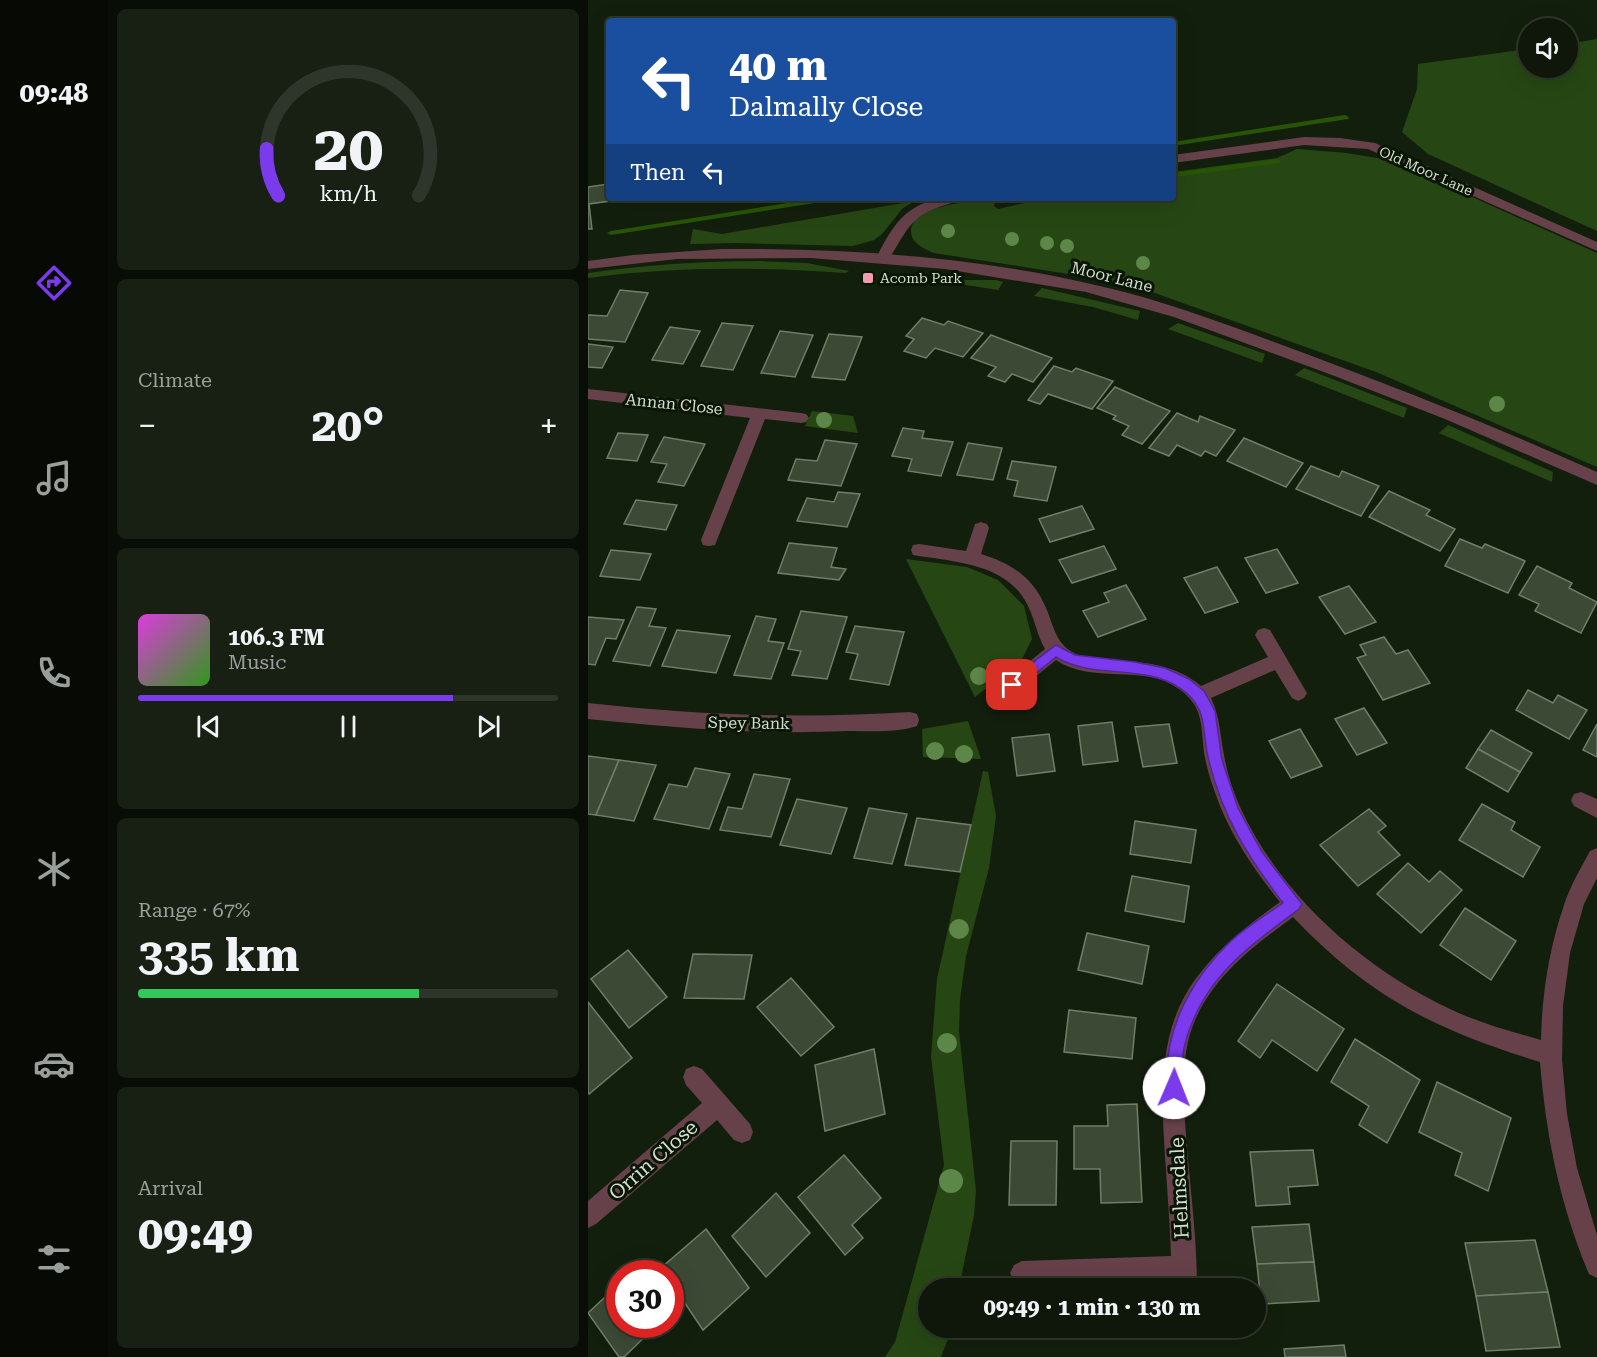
<!DOCTYPE html>
<html lang="en">
<head>
<meta charset="utf-8">
<style>
  :root { --surface:#0e170a; --page:#172013; --text:#f1f3f6; --muted:#9b9f9c; --line:#2e362b; --accent:#7c3aed }
  body { margin:0; font-family:"Roboto Serif",serif; background:var(--page); color:var(--text); height:100vh; display:flex; flex-direction:column; font-size:22px; white-space:nowrap }
  * { box-sizing:border-box; margin:0 }
  p { font-size:20px; color:var(--muted) }
  .icon { flex:none; width:33px; height:33px; fill:none; stroke:currentColor; stroke-width:2; stroke-linecap:round; stroke-linejoin:round }
  .map { position:relative; flex:1; overflow:hidden }
  .panel { display:flex; flex-direction:column; gap:9px; padding:9px; background:#080d06; width:480px }
  .panel>* { flex:none }
  .banner { position:absolute; left:18px; top:18px; width:570px; height:183px; border-radius:6px; box-shadow:0 6px 24px #0002,0 0 0 2px var(--line); background:#1a4fa0; color:#fff; overflow:hidden }
  .buttons { position:absolute; left:930px; top:18px; display:grid; gap:12px }
  .buttons a { display:grid; place-items:center; width:60px; height:60px; border-radius:50%; background:var(--surface); box-shadow:0 6px 24px #0002,0 0 0 2px var(--line); font-size:30px }
  .speed { position:absolute; left:18px; top:1260px; display:flex; gap:12px; font-size:30px; font-weight:700; text-align:center }
  .speed>* { display:grid; place-content:center; width:78px; height:78px; border-radius:50%; background:var(--surface); box-shadow:0 6px 24px #0002,0 0 0 2px var(--line); line-height:1 }
  .speed .limit { border:9px solid #d22; background:#fff; color:#111 }
  .pin { position:absolute; display:grid; place-items:center; width:51px; height:51px; color:#fff; margin:-26px; border-radius:12px; box-shadow:0 3px 9px #0006 }
  .me { position:absolute; width:66px; margin:-33px; rotate:1deg; stroke-linejoin:round; filter:drop-shadow(0 0 4px #0008) }
  .turn { display:flex; align-items:center; gap:21px; height:126px; padding:0 24px; font-size:27px }
  .turn .icon { width:78px; height:78px; stroke-width:2.5 }
  .turn b { display:block; font-size:42px; line-height:51px }
  .then { display:flex; align-items:center; height:57px; padding:0 24px; background:#0003; gap:12px; font-size:22px }
  .big { font-size:45px; font-weight:700; line-height:1.1 }
  .panel .card { flex:1; display:flex; flex-direction:column; justify-content:center; gap:9px; min-width:0; padding:0 21px; border-radius:9px; background:var(--page) }
  .panel .dial { align-items:center; gap:0 }
  .dial svg { height:156px; overflow:visible; fill:none; stroke:var(--line); stroke-width:7; stroke-linecap:round; text-anchor:middle }
  .dial text { fill:var(--text); stroke:none }
  .song { display:flex; align-items:center; gap:18px }
  .cover { width:72px; height:72px; border-radius:9px; background:linear-gradient(135deg,hsl(300 70% 55%),hsl(110 70% 35%)) }
  .played { height:6px; border-radius:3px; background:linear-gradient(90deg,var(--accent) 75%,var(--line) 75%) }
  .keys { display:flex; justify-content:space-around; direction:ltr }
  .heat { display:flex; justify-content:space-between; align-items:center; font-size:33px; direction:ltr }
  .charge { height:9px; border-radius:4px; background:linear-gradient(90deg,#34c759 67%,var(--line) 0) }
  .trip { position:absolute; left:330px; top:1278px; width:348px; height:60px; border-radius:30px; background:var(--surface); box-shadow:0 6px 24px #0002,0 0 0 2px var(--line); font-weight:700; line-height:60px; text-align:center }
  main { display:flex; flex:1; min-height:0 }
  .tabs { display:flex; flex-direction:column; width:108px; justify-content:space-around; align-items:center; background:#060904; color:var(--muted) }
  .tabs .icon { width:42px; height:42px }
  .tabs .selected { color:var(--accent) }
  .tabs b { font-size:27px; color:var(--text) }
  .map>svg:first-child { display:block }
  .green { fill:#264713 }
  .lines { fill:none; stroke-linecap:round; stroke-linejoin:round }
  .stream { fill:#275505; fill-rule:evenodd }
  .building { fill:#3b4935; stroke:#6f7e68; stroke-width:1.5 }
  .minor { fill:#66414a; fill-rule:evenodd }
  .tertiary { fill:#66414a; fill-rule:evenodd }
  .tree { fill:#5d8649 }
  .route { fill:#7c3aed; stroke:#51269a; stroke-width:1.5 }
  .poi-dot { fill:#f29aaf; stroke:#0a1605; stroke-width:2 }
  .labels { text-anchor:middle; dominant-baseline:central; stroke-width:6; stroke-linejoin:round; paint-order:stroke }
  .far-street-label { font-size:14px; fill:#d3dcd0; stroke:#0a1605 }
  .far-poi-label { font-size:14px; fill:#d3dcd0; stroke:#0a1605; text-anchor:start }
  .street-label { font-size:16px; fill:#d3dcd0; stroke:#0a1605 }
  .near-street-label { font-size:20px; fill:#d3dcd0; stroke:#0a1605 }
</style>
</head>
<body>
<main>
<nav class="tabs">
<b>09:48</b>
<svg class="icon selected" aria-label="directions" viewBox="0 0 24 24"><path d="M12 3l9 9-9 9-9-9zM9 14v-3h6M13 9l2 2-2 2"/></svg>
<svg class="icon" aria-label="music" viewBox="0 0 24 24"><path d="M9 18V5l10-2v13"/><circle cx="6" cy="18" r="3"/><circle cx="16" cy="16" r="3"/></svg>
<svg class="icon" aria-label="phone" viewBox="0 0 24 24"><path d="M5 4h4l2 5-3 2q2 4 5 5l2-3 5 2v4C11 20 4 13 5 4z"/></svg>
<svg class="icon" aria-label="climate" viewBox="0 0 24 24"><path d="M12 3v18M4 7l16 10M4 17L20 7"/></svg>
<svg class="icon" aria-label="car" viewBox="0 0 24 24"><path d="M5 17H2v-5l4-1 3-4h7l3 4 3 1v5h-3M9 17h6M6 11h13"/><circle cx="7" cy="17" r="2"/><circle cx="17" cy="17" r="2"/></svg>
<svg class="icon" aria-label="filters" viewBox="0 0 24 24"><path d="M4 7h16M4 17h16"/><circle cx="9" cy="7" r="2"/><circle cx="15" cy="17" r="2"/></svg>
</nav>
<section class="panel">
<div class="card dial"><svg viewBox="0 0 100 80">
<path d="M14 69A42 42 0 1 1 86 69"/>
<path d="M14 69A42 42 0 0 1 8 45" stroke="#7c3aed"/>
<text x="50" y="56" font-size="32" font-weight="700">20</text>
<text x="50" y="72" font-size="11">km/h</text>
</svg></div>
<div class="card"><p>Climate</p>
<div class="heat"><a>−</a><b class="big">20°</b><a>+</a></div>
</div>
<div class="card">
<div class="song"><i class="cover"></i><div><b>106.3 FM</b><p>Music</p></div></div>
<div class="played"></div>
<div class="keys"><svg class="icon" aria-label="previous" viewBox="0 0 24 24"><path d="M18 5L8 12l10 7zM5 5v14"/></svg><svg class="icon" aria-label="pause" viewBox="0 0 24 24"><path d="M8 5v14M16 5v14"/></svg><svg class="icon" aria-label="next" viewBox="0 0 24 24"><path d="M6 5l10 7-10 7zM19 5v14"/></svg></div>
</div>
<div class="card"><p>Range · 67%</p><b class="big">335 km</b><div class="charge"></div></div>
<div class="card"><p>Arrival</p><b class="big">09:49</b></div>
</section>
<div class="map">
<svg width="1009" height="1357" viewBox="0 0 1009 1357">
  <rect width="100%" height="100%" fill="#131f0d"/>
  <g class="green">
    <polygon points="1009,39 1009,231 840,154 814,132 829,89 830,64 940,49 940,68 980,68 980,44"/>
    <path d="M709,149L759,153L794,159L833,174L1009,253V467L788,372L564,292L487,275L346,253C336,249 323,243 323,231C324,204 389,201 408,198L406,206L410,209L458,198H585V172L689,158Z"/>
    <polygon points="327,201 315,208 294,234 286,240 265,246 147,243 102,244 105,229 134,234"/>
    <path d="M171,261L219,263L261,271L258,273C171,267 86,266 0,278V273C57,265 113,261 171,261Z"/>
    <polygon points="346,280 408,280 415,282 410,290"/>
    <polygon points="454,288 552,311 550,320 505,307 446,296"/>
    <polygon points="590,323 677,354 674,363 580,329"/>
    <polygon points="716,368 819,408 816,418 707,375"/>
    <polygon points="224,411 265,416 270,433 217,426"/>
    <polygon points="860,425 965,472 964,482 851,433"/>
    <polygon points="318,559 379,567 410,580 436,606 444,639 432,663 387,697"/>
    <polygon points="380,721 393,759 335,757 334,729"/>
    <polygon points="395,771 400,772 408,816 401,868 378,956 372,1000 371,1031 388,1191 386,1215 371,1288 340,1288 340,1328 364,1328 353,1357 297,1357 307,1342 356,1165 343,1057 349,979"/>
  </g>
  <g class="lines">
    <g class="stream">
      <polygon points="757,115 761,117 760,119 585,146 585,142"/>
      <polygon points="689,159 693,161 692,163 585,177 585,173"/>
      <polygon points="231,198 250,198 246,200 23,235 19,233 23,231"/>
    </g>
  </g>
  <g class="building">
    <polygon points="20,184 22,201 1,204 4,229 0,229 0,187"/>
    <polygon points="32,290 60,293 37,342 0,339 0,315 19,316"/>
    <polygon points="334,318 356,325 360,321 395,333 375,357 347,348 338,358 316,351 326,339 318,336"/>
    <polygon points="134,323 165,326 145,370 113,366"/>
    <polygon points="82,327 112,331 95,364 64,360"/>
    <polygon points="192,331 225,335 207,377 173,373"/>
    <polygon points="241,334 274,337 257,380 224,377"/>
    <polygon points="403,335 464,358 445,382 424,374 417,382 400,376 408,367 383,358"/>
    <polygon points="0,344 25,347 14,368 0,367"/>
    <polygon points="466,366 484,372 488,368 525,381 504,409 460,394 452,404 440,400"/>
    <polygon points="527,387 582,411 554,444 534,435 541,426 525,419 528,416 509,408"/>
    <polygon points="589,413 610,422 612,416 647,430 628,456 617,451 613,456 589,445 581,456 561,448"/>
    <polygon points="315,428 336,431 334,438 365,442 353,476 320,471 324,459 304,456"/>
    <polygon points="30,433 60,435 49,461 19,458"/>
    <polygon points="76,437 117,444 96,486 70,482 79,464 63,462"/>
    <polygon points="656,438 715,463 698,487 639,461"/>
    <polygon points="237,440 269,444 253,486 200,480 208,459 229,461"/>
    <polygon points="380,443 414,448 405,480 369,475"/>
    <polygon points="424,461 468,467 459,501 426,496 430,481 419,479"/>
    <polygon points="723,466 751,477 754,471 791,486 773,516 708,489"/>
    <polygon points="801,491 842,510 838,515 867,529 852,551 781,517"/>
    <polygon points="250,492 272,494 259,527 209,521 219,498 246,502"/>
    <polygon points="48,500 89,505 78,530 36,524"/>
    <polygon points="494,506 506,529 462,542 451,519"/>
    <polygon points="872,539 894,548 897,544 937,561 920,593 857,566"/>
    <polygon points="201,543 249,548 243,567 258,569 251,580 190,573"/>
    <polygon points="516,546 528,569 484,583 471,560"/>
    <polygon points="689,549 710,583 678,593 657,558"/>
    <polygon points="23,550 63,554 52,580 12,576"/>
    <polygon points="949,566 984,583 981,588 1009,602 993,633 947,611 951,604 931,595"/>
    <polygon points="629,567 650,602 617,613 596,578"/>
    <polygon points="538,585 558,619 510,637 495,611 521,602 516,593"/>
    <polygon points="761,586 788,622 757,634 731,597"/>
    <polygon points="49,607 68,609 61,626 78,628 62,666 25,661"/>
    <polygon points="213,611 259,617 239,679 204,675 213,651 200,649"/>
    <polygon points="168,616 188,619 180,641 196,643 183,679 146,675"/>
    <polygon points="0,617 36,620 28,639 18,638 7,665 0,664"/>
    <polygon points="267,626 316,632 301,685 262,679 270,654 258,652"/>
    <polygon points="89,630 142,636 128,673 74,666"/>
    <polygon points="796,637 808,654 820,650 842,683 795,700 769,658 778,655 772,645"/>
    <polygon points="940,690 965,703 970,695 999,710 981,739 928,710"/>
    <polygon points="776,708 799,743 769,755 747,719"/>
    <polygon points="524,722 530,761 495,765 490,726"/>
    <polygon points="581,724 589,763 555,767 547,727"/>
    <polygon points="1009,724 1009,757 995,750"/>
    <polygon points="712,729 734,766 703,778 681,741"/>
    <polygon points="903,730 944,753 932,772 890,749"/>
    <polygon points="461,734 467,771 429,776 424,738"/>
    <polygon points="890,749 932,772 920,792 878,768"/>
    <polygon points="0,756 31,760 8,815 0,814"/>
    <polygon points="31,760 68,765 46,821 8,815"/>
    <polygon points="107,768 142,774 121,829 66,819 81,784 99,787"/>
    <polygon points="166,774 202,779 183,837 132,830 140,807 154,809"/>
    <polygon points="209,799 259,808 243,854 192,845"/>
    <polygon points="894,804 927,822 923,830 952,847 935,877 871,840"/>
    <polygon points="281,808 319,814 304,864 266,858"/>
    <polygon points="781,809 798,826 790,832 812,855 770,886 732,845"/>
    <polygon points="329,818 383,825 372,872 317,865"/>
    <polygon points="547,821 608,830 603,863 542,854"/>
    <polygon points="820,863 841,882 852,871 874,890 833,933 789,894"/>
    <polygon points="544,876 601,886 596,922 537,911"/>
    <polygon points="877,908 928,941 903,980 852,945"/>
    <polygon points="499,933 561,946 554,984 490,970"/>
    <polygon points="40,950 79,997 41,1028 3,979"/>
    <polygon points="105,954 164,955 156,999 96,998"/>
    <polygon points="203,978 246,1027 213,1056 169,1007"/>
    <polygon points="689,984 756,1029 729,1071 684,1040 672,1058 650,1041"/>
    <polygon points="0,1002 44,1058 1,1094 0,1092"/>
    <polygon points="481,1010 548,1018 544,1059 476,1052"/>
    <polygon points="767,1039 832,1080 799,1143 771,1125 781,1106 743,1082"/>
    <polygon points="286,1049 297,1114 237,1131 227,1065"/>
    <polygon points="849,1082 923,1118 900,1191 867,1175 874,1153 831,1132"/>
    <polygon points="549,1104 554,1202 513,1203 512,1169 486,1169 486,1126 520,1126 519,1105"/>
    <polygon points="423,1141 469,1141 468,1205 421,1205"/>
    <polygon points="725,1150 730,1185 700,1187 702,1204 668,1206 662,1152"/>
    <polygon points="256,1155 293,1198 264,1225 275,1238 257,1255 210,1197"/>
    <polygon points="188,1193 222,1233 178,1277 144,1236"/>
    <polygon points="721,1224 726,1262 669,1264 664,1227"/>
    <polygon points="118,1229 161,1288 115,1330 82,1281 82,1274 77,1274 73,1268"/>
    <polygon points="947,1240 960,1292 888,1296 877,1243"/>
    <polygon points="726,1262 731,1301 673,1304 669,1264"/>
    <polygon points="32,1283 32,1324 70,1324 36,1357 31,1357 0,1313"/>
    <polygon points="960,1292 972,1347 898,1351 888,1296"/>
    <polygon points="756,1345 758,1357 697,1357 696,1349"/>
  </g>
  <g class="lines">
    <g class="minor">
      <polygon points="716,137 752,138 787,143 1009,242 1009,251 780,149 716,145 585,163 585,155"/>
      <path d="M351,198H373L371,201C323,214 324,222 300,261H290L288,258C305,226 314,208 351,198Z"/>
      <polygon points="0,389 213,413 218,414 221,418 218,422 213,423 177,419 129,540 127,545 121,546 115,545 113,540 162,418 0,399"/>
      <path d="M393,522L399,524L401,528L393,554C423,563 446,578 458,608C466,626 467,643 486,653C496,659 511,659 522,660C555,662 587,664 613,686L680,657L667,635L670,630L676,628L682,630L716,688L719,693L716,698L710,701L704,698L687,670L623,698C632,717 632,735 636,755C639,773 645,791 652,807C692,895 776,969 862,1009C891,1023 922,1031 953,1040C954,994 961,949 976,905C982,886 993,868 1002,851L1009,848V878L996,904L982,953L975,1006L974,1060L979,1114L989,1168L1009,1235V1278L1001,1274C972,1205 958,1136 952,1062C848,1030 781,997 705,917C668,944 628,974 608,1018C590,1057 596,1106 599,1148C603,1194 609,1242 609,1288H585V1280L434,1285L426,1281L422,1273L426,1265L434,1261L583,1256C582,1223 579,1189 577,1156C573,1091 569,1026 613,972C635,944 663,923 692,902C668,872 647,842 632,806C626,790 620,774 617,758C612,729 618,708 591,689C556,663 504,685 468,660L431,690L425,693L419,690L416,685L419,680L457,649C449,635 447,620 440,606C421,565 370,562 331,556L325,555L323,550L325,545L331,544L378,551L387,524Z"/>
      <path d="M0,703C108,715 214,719 322,712L329,714L331,720L329,726C308,733 282,731 260,731C173,735 87,728 0,719Z"/>
      <polygon points="993,792 1009,799 1009,818 986,806 983,800 986,794"/>
      <polygon points="106,1066 114,1069 162,1124 165,1132 162,1140 154,1143 146,1140 129,1120 8,1224 0,1228 0,1201 114,1103 98,1085 95,1077 98,1069"/>
    </g>
    <path class="tertiary" d="M134,249C261,248 392,257 516,287C585,303 650,329 716,353C815,390 913,429 1009,472V485L857,419L744,375L586,317L498,292L357,269L223,258L89,259L0,269V261L45,255Z"/>
  </g>
  <g class="tree">
    <circle cx="360" cy="231" r="7"/>
    <circle cx="424" cy="239" r="7"/>
    <circle cx="459" cy="243" r="7"/>
    <circle cx="479" cy="246" r="7"/>
    <circle cx="555" cy="263" r="7"/>
    <circle cx="909" cy="404" r="8"/>
    <circle cx="236" cy="420" r="8"/>
    <circle cx="391" cy="676" r="9"/>
    <circle cx="347" cy="751" r="9"/>
    <circle cx="376" cy="754" r="9"/>
    <circle cx="371" cy="929" r="10"/>
    <circle cx="359" cy="1043" r="10"/>
    <circle cx="363" cy="1181" r="12"/>
  </g>
  <path class="route" d="M468,645L487,655L547,662L577,668L601,679L616,691L627,711L634,760L650,808L674,852L714,904L711,909C659,948 612,980 596,1048C593,1063 598,1080 592,1094L586,1096L581,1094C577,1087 578,1079 579,1071C580,1022 607,975 643,941C658,927 678,915 695,903C660,857 635,818 621,761C613,732 622,708 592,688C555,663 505,680 468,657L429,689H420L418,685L420,681Z"/>
  <rect class="poi-dot" x="274" y="272" width="12" height="12" rx="3"/>
  <g class="labels">
    <g class="far-street-label">
      <text transform="translate(838 171) rotate(24)">Old Moor Lane</text>
    </g>
    <g class="far-poi-label">
      <text x="292" y="278">Acomb Park</text>
    </g>
    <g class="street-label">
      <text transform="translate(524 277) rotate(14)">Moor Lane</text>
      <text transform="translate(86 404) rotate(6)">Annan Close</text>
      <text transform="translate(161 723) rotate(1)">Spey Bank</text>
    </g>
    <g class="near-street-label">
      <text transform="translate(65 1160) rotate(-41)">Orrin Close</text>
      <text transform="translate(591 1188) rotate(-93)">Helmsdale</text>
    </g>
  </g>
</svg>
<div class="buttons">
<a><svg class="icon" aria-label="sound" viewBox="0 0 24 24"><path d="M4 9h4l5-4v14l-5-4H4zM17 9q2 3 0 6"/></svg></a>
</div>
<div class="speed"><div class="limit">30</div></div>
<div class="pin" style="left:424px;top:685px;background:#d93025"><svg class="icon" aria-label="arrive" viewBox="0 0 24 24"><path d="M6 21V4h12l-3 4 3 4H6"/></svg></div>
<svg class="me" style="left:586px;top:1088px" viewBox="-20 -20 40 40"><circle r="19" fill="#fff"/><path d="M0-13L10 11 0 6-10 11z" fill="#7c3aed"/></svg>
<div class="trip">09:49 · 1 min · 130 m</div>
<div class="banner">
<div class="turn"><svg class="icon" aria-label="left" viewBox="0 0 24 24"><path d="M17 20v-9H6M10 6l-5 5 5 5"/></svg><div><b>40 m</b>Dalmally Close</div></div>
<div class="then">Then<svg class="icon" aria-label="left" viewBox="0 0 24 24"><path d="M17 20v-9H6M10 6l-5 5 5 5"/></svg></div>
</div>
</div>
</main>
</body>
</html>
